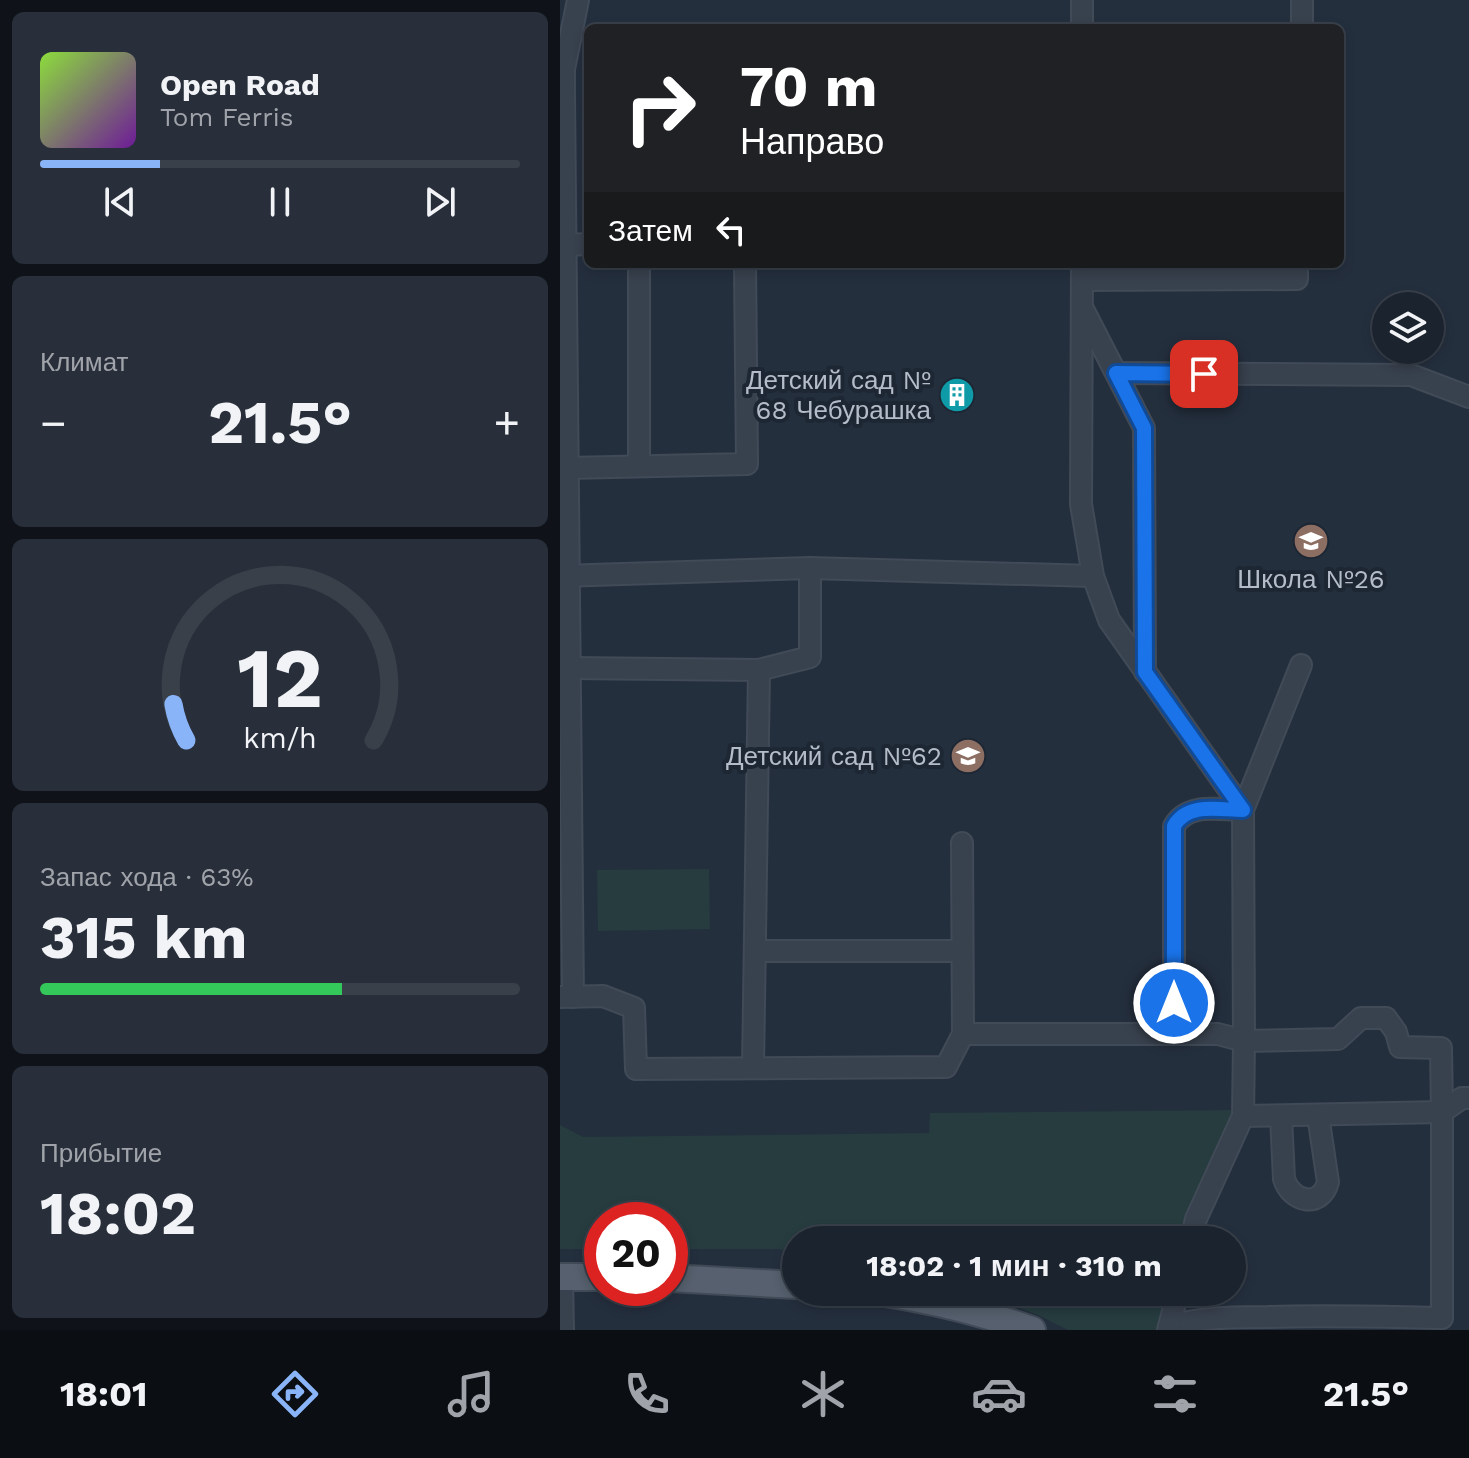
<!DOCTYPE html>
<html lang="ru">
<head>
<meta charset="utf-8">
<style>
  :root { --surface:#1b232e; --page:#282f3a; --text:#f1f3f6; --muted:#a0a4aa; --line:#39404a; --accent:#8ab4f8 }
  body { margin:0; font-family:"Work Sans",sans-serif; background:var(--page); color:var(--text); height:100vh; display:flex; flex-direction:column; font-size:30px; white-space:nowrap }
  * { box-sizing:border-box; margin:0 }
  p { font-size:26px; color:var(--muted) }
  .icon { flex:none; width:44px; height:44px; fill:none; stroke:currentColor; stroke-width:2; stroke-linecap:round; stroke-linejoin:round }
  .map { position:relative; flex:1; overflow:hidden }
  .sheet { display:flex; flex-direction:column; gap:12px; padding:12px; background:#0f1319; width:560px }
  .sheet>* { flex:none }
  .guide { position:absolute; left:24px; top:24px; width:760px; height:244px; border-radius:12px; box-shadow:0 4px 12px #0003,0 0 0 2px var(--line); background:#202124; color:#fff; overflow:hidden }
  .tools { position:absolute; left:812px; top:292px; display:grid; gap:16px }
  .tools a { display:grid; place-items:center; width:72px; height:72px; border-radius:50%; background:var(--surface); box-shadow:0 4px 12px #0003,0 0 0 2px var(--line); font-size:40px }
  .speed { position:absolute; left:24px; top:1202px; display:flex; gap:16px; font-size:40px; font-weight:700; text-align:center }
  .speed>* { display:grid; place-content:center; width:104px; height:104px; border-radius:50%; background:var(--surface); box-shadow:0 4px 12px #0003,0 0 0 2px var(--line); line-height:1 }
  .speed .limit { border:12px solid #d22; background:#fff; color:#111 }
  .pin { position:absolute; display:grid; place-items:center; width:68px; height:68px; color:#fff; margin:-34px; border-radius:16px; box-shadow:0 4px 12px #0006 }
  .me { position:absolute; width:88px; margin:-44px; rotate:0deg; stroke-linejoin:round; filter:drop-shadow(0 0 6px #0008) }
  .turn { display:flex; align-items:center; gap:28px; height:168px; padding:0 24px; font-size:36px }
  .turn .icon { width:104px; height:104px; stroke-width:2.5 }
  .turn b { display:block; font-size:56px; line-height:68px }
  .then { display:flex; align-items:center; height:76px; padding:0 24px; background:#0003; gap:16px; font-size:30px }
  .big { font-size:60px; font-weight:700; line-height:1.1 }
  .sheet .tile { flex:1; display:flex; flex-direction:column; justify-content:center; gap:12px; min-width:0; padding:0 28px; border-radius:12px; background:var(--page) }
  .sheet .dial { align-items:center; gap:0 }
  .dial svg { height:208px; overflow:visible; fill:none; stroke:var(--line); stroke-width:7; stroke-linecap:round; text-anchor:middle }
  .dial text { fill:var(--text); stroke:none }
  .song { display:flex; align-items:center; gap:24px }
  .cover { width:96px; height:96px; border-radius:12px; background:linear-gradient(135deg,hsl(90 70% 55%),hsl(280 70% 35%)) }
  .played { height:8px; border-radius:4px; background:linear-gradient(90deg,var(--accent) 25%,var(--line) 25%) }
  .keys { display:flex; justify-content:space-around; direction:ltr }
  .heat { display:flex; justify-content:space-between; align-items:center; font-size:44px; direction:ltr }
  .charge { height:12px; border-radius:6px; background:linear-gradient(90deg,#34c759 63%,var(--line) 0) }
  .trip { position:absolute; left:222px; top:1226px; width:464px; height:80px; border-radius:40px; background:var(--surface); box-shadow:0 4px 12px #0003,0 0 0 2px var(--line); font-weight:700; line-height:80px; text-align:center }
  .tabs { display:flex; height:128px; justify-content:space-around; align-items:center; background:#0b0e12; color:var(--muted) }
  .tabs .icon { width:56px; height:56px }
  .tabs .active { color:var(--accent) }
  .tabs b { font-size:36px; color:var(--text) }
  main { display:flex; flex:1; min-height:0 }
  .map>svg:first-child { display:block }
  .green { fill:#263c3f }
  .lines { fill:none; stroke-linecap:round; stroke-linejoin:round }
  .minor-casing { stroke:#414a57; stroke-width:24 }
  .major-casing { stroke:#414a57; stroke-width:30 }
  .minor { stroke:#38414e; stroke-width:20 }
  .major { stroke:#56606e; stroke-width:26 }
  .route-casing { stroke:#114b97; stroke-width:20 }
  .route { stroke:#1a73e8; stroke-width:14 }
  .labels { text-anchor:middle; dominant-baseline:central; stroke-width:8; stroke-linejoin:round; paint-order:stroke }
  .poi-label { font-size:26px; fill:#b4bcc9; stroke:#1d2633; text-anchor:end }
</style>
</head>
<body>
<main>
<section class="sheet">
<div class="tile">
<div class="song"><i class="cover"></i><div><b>Open Road</b><p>Tom Ferris</p></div></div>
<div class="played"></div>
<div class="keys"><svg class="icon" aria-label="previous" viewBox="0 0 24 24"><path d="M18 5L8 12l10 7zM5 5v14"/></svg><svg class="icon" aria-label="pause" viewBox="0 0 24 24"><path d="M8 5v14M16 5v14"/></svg><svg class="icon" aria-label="next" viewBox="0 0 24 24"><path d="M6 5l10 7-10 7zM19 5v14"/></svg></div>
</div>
<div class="tile"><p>Климат</p>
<div class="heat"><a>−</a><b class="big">21.5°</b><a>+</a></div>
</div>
<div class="tile dial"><svg viewBox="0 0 100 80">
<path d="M14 69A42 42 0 1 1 86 69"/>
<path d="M14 69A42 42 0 0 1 9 55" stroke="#8ab4f8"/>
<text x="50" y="56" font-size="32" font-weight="700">12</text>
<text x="50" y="72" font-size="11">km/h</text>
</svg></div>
<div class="tile"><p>Запас хода · 63%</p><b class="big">315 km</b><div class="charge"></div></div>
<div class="tile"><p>Прибытие</p><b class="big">18:02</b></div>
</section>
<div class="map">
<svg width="909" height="1330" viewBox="0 0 909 1330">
  <rect width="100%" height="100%" fill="#242f3e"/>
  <g class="green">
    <polygon points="149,869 150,929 38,931 37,870"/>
    <polygon points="676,1110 625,1240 236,1240 236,1252 217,1249 110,1249 110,1220 42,1220 42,1249 0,1249 0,1125 23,1137 369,1133 370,1113"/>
    <polygon points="420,1292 613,1292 599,1330 508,1330 480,1316"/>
  </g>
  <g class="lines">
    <defs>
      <g id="minor">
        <polyline points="522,28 522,0"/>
        <polyline points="742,28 742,0"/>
        <polyline points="6,245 28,244"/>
        <polyline points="79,264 79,466"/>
        <polyline points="522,264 521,504 533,576 549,620 683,810"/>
        <polyline points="522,280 737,279 737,264"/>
        <polyline points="524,311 584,428 585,672"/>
        <polyline points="556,373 851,375 909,397"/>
        <polyline points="8,468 187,464 185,264"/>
        <polyline points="0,576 250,568 533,576"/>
        <polyline points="741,665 683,810 684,1041 778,1039 801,1018 826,1018 836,1032 840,1047 881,1048 882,1112"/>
        <polyline points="10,668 199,670 193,1068"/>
        <polyline points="199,670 250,657 250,568"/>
        <polyline points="402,843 403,1034"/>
        <polyline points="195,951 402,951"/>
        <polyline points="1,997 43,996 74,1008 76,1069 386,1067 403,1034 658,1034 684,1041 683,1116 636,1219 631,1240"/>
        <polyline points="13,997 4,98 4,69 18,0"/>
        <path d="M614,1033V826C628,802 659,810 683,810"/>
        <polyline points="882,1112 902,1098 909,1098"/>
        <path d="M721,1116L724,1179C731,1202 761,1209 768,1182L758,1115"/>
        <polyline points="2,1277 3,1330"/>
        <path d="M610,1326C643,1317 675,1317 708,1317C766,1315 824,1317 882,1318V1112L683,1116"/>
        <polyline points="608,1330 618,1292"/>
      </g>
      <g id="major">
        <polyline points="0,1277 42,1277"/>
        <polyline points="110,1278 236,1285"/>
        <path d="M319,1292C372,1300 422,1312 472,1330"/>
      </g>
    </defs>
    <use href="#minor" class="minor-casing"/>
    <use href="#major" class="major-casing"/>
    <use href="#minor" class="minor"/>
    <use href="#major" class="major"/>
  </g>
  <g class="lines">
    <defs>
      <path id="route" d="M614,1003V826C628,802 659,810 683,810L585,672L584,428L556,373L644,374"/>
    </defs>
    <use href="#route" class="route-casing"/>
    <use href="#route" class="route"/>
  </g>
  <defs>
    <symbol id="building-disc" viewBox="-11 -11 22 22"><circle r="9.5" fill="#0f9aa8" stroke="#1d2633"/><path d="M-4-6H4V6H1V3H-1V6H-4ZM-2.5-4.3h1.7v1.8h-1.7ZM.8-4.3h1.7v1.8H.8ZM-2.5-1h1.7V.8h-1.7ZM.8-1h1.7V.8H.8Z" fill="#fff"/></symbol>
    <symbol id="school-disc" viewBox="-11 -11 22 22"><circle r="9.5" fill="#8d6e63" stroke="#1d2633"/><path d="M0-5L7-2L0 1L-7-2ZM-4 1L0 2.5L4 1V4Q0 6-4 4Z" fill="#fff"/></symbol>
  </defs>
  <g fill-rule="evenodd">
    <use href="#building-disc" x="377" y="375" width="40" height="40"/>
    <use href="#school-disc" x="731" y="521" width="40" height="40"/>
    <use href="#school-disc" x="388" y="736" width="40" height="40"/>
  </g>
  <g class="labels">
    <g class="poi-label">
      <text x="371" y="380">Детский сад №<tspan x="371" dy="30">68 Чебурашка</tspan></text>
      <text x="751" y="579" text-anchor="middle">Школа №26</text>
      <text x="382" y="756">Детский сад №62</text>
    </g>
  </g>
</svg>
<div class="tools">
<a><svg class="icon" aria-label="layers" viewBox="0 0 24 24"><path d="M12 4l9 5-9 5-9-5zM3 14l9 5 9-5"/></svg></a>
</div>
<div class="speed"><div class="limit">20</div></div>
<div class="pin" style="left:644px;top:374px;background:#d93025"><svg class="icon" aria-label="arrive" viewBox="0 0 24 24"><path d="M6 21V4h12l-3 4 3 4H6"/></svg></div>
<svg class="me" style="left:614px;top:1003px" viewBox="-20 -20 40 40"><circle r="17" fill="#1a73e8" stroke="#fff" stroke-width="3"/><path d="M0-11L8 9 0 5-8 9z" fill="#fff"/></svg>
<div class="trip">18:02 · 1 мин · 310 m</div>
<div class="guide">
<div class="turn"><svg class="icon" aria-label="right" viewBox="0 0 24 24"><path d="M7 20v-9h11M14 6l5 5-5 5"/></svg><div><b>70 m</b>Направо</div></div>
<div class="then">Затем<svg class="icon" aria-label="left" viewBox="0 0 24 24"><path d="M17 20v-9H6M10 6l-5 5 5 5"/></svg></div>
</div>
</div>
</main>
<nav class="tabs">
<b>18:01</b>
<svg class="icon active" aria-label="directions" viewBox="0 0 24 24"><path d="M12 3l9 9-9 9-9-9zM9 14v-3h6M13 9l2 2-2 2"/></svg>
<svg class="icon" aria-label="music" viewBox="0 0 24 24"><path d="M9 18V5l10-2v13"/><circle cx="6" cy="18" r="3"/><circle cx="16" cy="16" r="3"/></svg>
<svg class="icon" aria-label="phone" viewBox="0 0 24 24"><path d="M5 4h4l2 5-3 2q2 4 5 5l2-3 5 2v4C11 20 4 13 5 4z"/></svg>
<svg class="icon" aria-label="climate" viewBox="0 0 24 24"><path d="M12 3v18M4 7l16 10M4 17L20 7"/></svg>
<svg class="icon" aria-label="car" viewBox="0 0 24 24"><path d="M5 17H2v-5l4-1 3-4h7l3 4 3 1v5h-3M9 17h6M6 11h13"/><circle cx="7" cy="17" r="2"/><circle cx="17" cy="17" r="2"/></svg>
<svg class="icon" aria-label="filters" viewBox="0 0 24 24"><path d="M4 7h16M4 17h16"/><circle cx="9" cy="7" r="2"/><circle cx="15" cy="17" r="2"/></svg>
<b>21.5°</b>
</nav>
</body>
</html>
